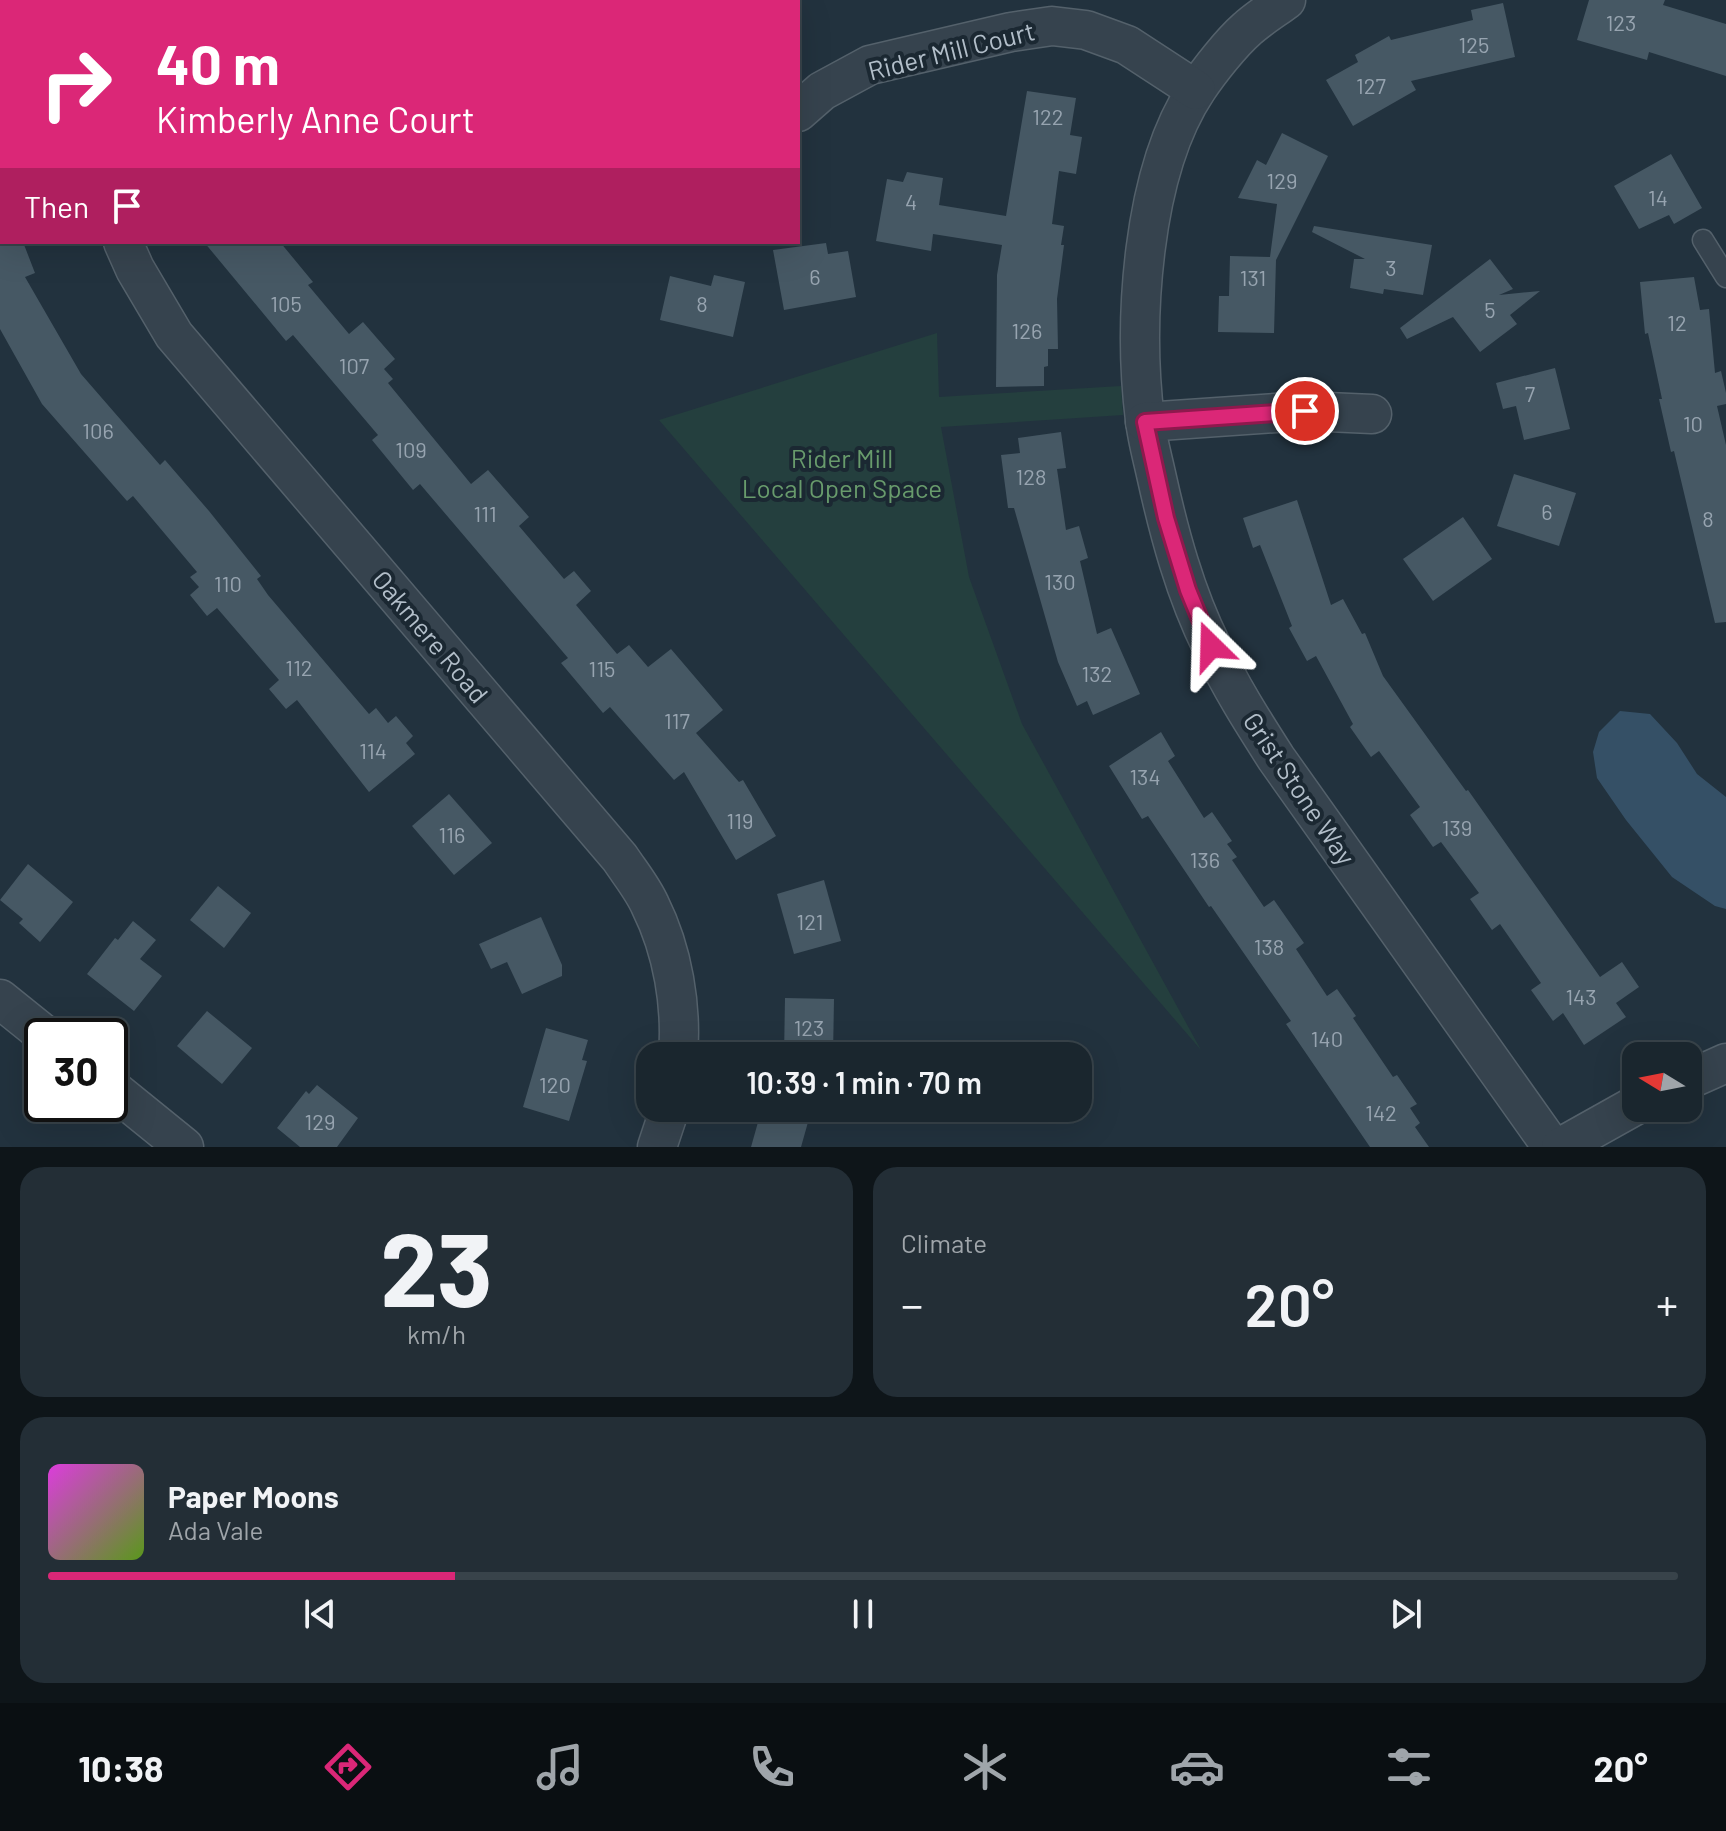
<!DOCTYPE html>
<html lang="en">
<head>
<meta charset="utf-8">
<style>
  :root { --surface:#1a262e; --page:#232e36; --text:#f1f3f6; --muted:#9fa5aa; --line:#38434a; --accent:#db2777 }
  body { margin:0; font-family:Barlow,sans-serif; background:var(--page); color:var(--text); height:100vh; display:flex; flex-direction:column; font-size:30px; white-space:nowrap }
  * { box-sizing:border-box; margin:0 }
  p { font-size:26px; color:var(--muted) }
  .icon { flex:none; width:44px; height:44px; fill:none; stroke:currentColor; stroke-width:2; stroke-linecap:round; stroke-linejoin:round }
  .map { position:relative; height:1147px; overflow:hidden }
  .panel { display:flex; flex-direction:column; gap:20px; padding:20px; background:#0e1519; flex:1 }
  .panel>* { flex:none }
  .top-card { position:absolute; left:0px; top:0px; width:800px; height:244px; box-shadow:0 8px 32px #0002,0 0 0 2px var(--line); background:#db2777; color:#fff; overflow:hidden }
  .needle { width:52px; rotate:280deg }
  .fabs { position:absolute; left:1622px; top:1042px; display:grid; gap:16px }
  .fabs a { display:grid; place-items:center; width:80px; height:80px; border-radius:16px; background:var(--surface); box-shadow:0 8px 32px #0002,0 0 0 2px var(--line); font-size:40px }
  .speed { position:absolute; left:24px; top:1018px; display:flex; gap:16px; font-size:40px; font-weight:700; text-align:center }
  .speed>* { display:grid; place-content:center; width:104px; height:104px; border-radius:50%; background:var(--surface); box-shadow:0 8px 32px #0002,0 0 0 2px var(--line); line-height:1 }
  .speed .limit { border:4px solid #111; border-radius:12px; background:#fff; color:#111 }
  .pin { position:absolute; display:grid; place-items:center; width:68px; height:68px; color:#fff; margin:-34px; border:4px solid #fff; border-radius:50%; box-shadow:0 2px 8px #0007 }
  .me { position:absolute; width:88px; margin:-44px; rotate:338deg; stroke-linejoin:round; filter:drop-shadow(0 0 6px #0008) }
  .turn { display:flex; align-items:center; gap:28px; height:168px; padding:0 24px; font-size:36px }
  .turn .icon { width:104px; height:104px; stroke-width:2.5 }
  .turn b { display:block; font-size:56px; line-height:68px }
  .then { display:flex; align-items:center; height:76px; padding:0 24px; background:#0003; gap:16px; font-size:30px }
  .big { font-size:60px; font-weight:600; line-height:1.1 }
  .panel .tile { flex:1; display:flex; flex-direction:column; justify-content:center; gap:12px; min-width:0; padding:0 28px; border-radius:24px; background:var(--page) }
  .panel .dial { align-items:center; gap:0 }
  .dial b { font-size:104px; line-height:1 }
  .song { display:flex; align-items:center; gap:24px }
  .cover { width:96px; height:96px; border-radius:12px; background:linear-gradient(135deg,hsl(300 70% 55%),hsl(90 70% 35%)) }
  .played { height:8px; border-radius:4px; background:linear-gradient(90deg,var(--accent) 25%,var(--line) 25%) }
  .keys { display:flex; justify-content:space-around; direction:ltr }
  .heat { display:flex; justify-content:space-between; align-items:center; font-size:44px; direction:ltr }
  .panel .tiles { flex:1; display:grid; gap:20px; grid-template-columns:1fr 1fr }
  .tile:last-child { grid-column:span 2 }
  .trip { position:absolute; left:636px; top:1042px; width:456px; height:80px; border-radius:24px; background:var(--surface); box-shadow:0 8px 32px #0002,0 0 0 2px var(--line); font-weight:600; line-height:80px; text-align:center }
  .dock { display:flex; height:128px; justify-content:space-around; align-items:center; background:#0a0f12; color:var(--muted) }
  .dock .icon { width:56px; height:56px }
  .dock .current { color:var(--accent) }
  .dock b { font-size:36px; color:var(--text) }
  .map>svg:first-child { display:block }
  .green { fill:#243f3e }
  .water { fill:#355066 }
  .building { fill:#465864 }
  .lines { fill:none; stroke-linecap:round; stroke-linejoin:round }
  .service-casing { stroke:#54616b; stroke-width:23 }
  .minor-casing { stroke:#54616b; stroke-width:41 }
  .service { stroke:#36434e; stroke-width:20 }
  .minor { stroke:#36434e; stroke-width:38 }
  .route-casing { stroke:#8e194d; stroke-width:20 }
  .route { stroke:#db2777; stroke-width:14 }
  .labels { text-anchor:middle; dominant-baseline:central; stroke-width:8; stroke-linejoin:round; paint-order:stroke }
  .number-label { font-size:22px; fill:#97a4b0 }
  .street-label { font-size:26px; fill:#b2bec9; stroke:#1b2832 }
  .park-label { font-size:26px; fill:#689b6c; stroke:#1b2832 }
</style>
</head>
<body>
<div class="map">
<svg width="1726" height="1147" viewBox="0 0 1726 1147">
  <rect width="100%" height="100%" fill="#22323e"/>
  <polygon class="green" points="937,333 939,397 1121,386 1123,415 941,427 969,577 1022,724 1201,1050 659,420"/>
  <polygon class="water" points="1620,711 1650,714 1677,743 1697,774 1726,797 1726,909 1715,906 1672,877 1626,820 1597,778 1593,752 1599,732"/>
  <g class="building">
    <polygon points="1589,0 1665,0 1663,5 1726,24 1726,76 1649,52 1647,60 1577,40"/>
    <polygon points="1503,3 1515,57 1411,81 1416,90 1353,126 1326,80 1358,62 1355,55 1389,36 1391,40 1473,20 1471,10"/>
    <polygon points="1027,91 1076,98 1070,135 1082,137 1076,174 1059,171 1052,224 1064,226 1061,245 1064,245 1057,299 1058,349 1048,349 1048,366 1044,367 1044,386 996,387 997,275 1002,245 933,234 931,251 876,241 887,179 903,182 907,172 943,178 939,205 1006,216"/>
    <polygon points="1282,133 1328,156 1276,260 1274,333 1218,332 1219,296 1229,296 1230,256 1270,257 1277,204 1238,198 1257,160 1266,165"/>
    <polygon points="1671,154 1702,208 1674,224 1669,215 1639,229 1614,186"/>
    <polygon points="1314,226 1432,245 1423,295 1384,289 1383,294 1350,288 1354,259 1365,259 1312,232"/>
    <polygon points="0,232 2,242 23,242 35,273 25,277 81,374 160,465 165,460 209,511 261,576 257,579 268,595 369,714 376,708 388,723 396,716 413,736 406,743 415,754 369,792 297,700 286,709 269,689 279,680 217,608 207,616 190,595 199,587 190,577 197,572 133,496 127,501 42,404 0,329"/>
    <polygon points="204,242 280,242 313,282 308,285 349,334 363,322 395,359 384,369 393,379 388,383 471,484 488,470 529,517 519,526 564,579 574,571 591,591 576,605 617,654 629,645 648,667 671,649 723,710 696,733 739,782 743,780 776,836 736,860 684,772 674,780 610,707 603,713 561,663 568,658 420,484 413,490 372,440 378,435 293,335 286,341"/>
    <polygon points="826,243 828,254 848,251 856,297 784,310 773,250"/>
    <polygon points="1490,259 1513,289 1499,295 1540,291 1510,315 1517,324 1480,352 1453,317 1407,339 1400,328"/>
    <polygon points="714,275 745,282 733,337 660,320 670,276 711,286"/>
    <polygon points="1694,277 1700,310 1709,309 1715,373 1721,371 1726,393 1726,404 1717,406 1726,445 1726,622 1715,623 1674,451 1671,452 1659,399 1662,399 1648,333 1645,334 1640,282"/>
    <polygon points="1555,368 1570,429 1524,440 1516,406 1503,409 1496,383"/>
    <polygon points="1061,432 1066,468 1057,469 1066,530 1079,526 1088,558 1080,561 1097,634 1111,628 1140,694 1093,715 1087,701 1077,706 1058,662 1014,508 1008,508 1001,455 1020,453 1018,438"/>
    <polygon points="1514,474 1576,493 1559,546 1497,526"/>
    <polygon points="1297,500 1331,605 1343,599 1362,634 1365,633 1383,676 1458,780 1466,791 1468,790 1600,977 1622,962 1639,987 1616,1003 1626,1017 1584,1045 1563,1013 1553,1021 1531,990 1541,983 1500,924 1492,930 1470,899 1479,893 1441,842 1433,847 1410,815 1420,807 1379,751 1371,757 1350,727 1353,724 1316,656 1307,661 1289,628 1292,626 1260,545 1253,548 1243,518"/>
    <polygon points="1463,517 1492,559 1433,601 1403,559"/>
    <polygon points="1161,732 1175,756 1168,761 1204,818 1212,812 1232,841 1227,844 1237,857 1232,860 1264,907 1274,900 1304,943 1296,949 1327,996 1337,989 1356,1016 1353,1018 1393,1077 1397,1075 1417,1104 1410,1108 1420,1123 1415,1127 1429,1147 1370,1147 1286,1024 1291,1021 1211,906 1209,907 1148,816 1142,819 1109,766"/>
    <polygon points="449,794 492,843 454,875 412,826"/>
    <polygon points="28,864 73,902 40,942 19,923 23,919 0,900"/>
    <polygon points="824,880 841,941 794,954 777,894"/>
    <polygon points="218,886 251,913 224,948 190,920"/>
    <polygon points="541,917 562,965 562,976 522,994 507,962 491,969 479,944"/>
    <polygon points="133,921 156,940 140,959 162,976 134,1011 87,974 115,938 118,940"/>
    <polygon points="785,998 834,999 833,1056 784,1056"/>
    <polygon points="207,1011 252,1048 222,1084 177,1046"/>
    <polygon points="546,1028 588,1040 582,1060 587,1061 569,1121 523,1107"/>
    <polygon points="317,1085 358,1118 337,1147 300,1147 277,1128 306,1091 309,1094"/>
    <polygon points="762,1108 812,1108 801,1147 751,1147"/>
  </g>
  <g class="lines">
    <defs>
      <polyline id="service" points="1703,240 1726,277"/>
      <g id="minor">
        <polyline points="78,0 90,2"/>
        <path d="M1286,0C1274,9 1259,18 1247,29C1231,43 1209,71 1197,89C1141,173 1133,323 1145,420C1147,438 1152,456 1156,474C1169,533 1185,593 1212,647C1230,686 1253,722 1276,758L1552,1147"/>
        <polyline points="798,112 822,91 870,65 1011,32 1052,26 1086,30 1127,45 1196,90"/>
        <path d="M123,242L135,269L174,335L620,858C630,873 643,889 650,905C673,951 682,1006 678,1056"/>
        <polyline points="1145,422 1305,411 1372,414"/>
        <polyline points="0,999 46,1036"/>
        <polyline points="1688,1080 1726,1063"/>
        <polyline points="110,1087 184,1147"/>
        <polyline points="657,1147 670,1108"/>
        <polyline points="1561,1147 1636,1105"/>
      </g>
    </defs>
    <use href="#service" class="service-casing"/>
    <use href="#minor" class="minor-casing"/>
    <use href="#service" class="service"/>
    <use href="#minor" class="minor"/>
  </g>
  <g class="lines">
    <defs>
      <polyline id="route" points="1211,646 1188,590 1166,518 1145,422 1305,411"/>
    </defs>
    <use href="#route" class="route-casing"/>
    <use href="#route" class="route"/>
  </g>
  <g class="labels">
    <g class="number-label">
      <text x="1621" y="22">123</text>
      <text x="1474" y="44">125</text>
      <text x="1371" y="85">127</text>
      <text x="1048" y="116">122</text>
      <text x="1282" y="180">129</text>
      <text x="1658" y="197">14</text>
      <text x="911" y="201">4</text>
      <text x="1391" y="267">3</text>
      <text x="815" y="276">6</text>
      <text x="1253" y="277">131</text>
      <text x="286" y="303">105</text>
      <text x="702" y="303">8</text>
      <text x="1490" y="309">5</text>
      <text x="1677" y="322">12</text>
      <text x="1027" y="330">126</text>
      <text x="354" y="365">107</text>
      <text x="1530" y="393">7</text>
      <text x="1693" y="423">10</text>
      <text x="98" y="430">106</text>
      <text x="411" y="449">109</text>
      <text x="1031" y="476">128</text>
      <text x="1547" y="511">6</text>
      <text x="485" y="513">111</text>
      <text x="1708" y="518">8</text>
      <text x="1060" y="581">130</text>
      <text x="228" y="583">110</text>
      <text x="299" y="667">112</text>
      <text x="602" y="668">115</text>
      <text x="1097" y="673">132</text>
      <text x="677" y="720">117</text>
      <text x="373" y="750">114</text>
      <text x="1145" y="776">134</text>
      <text x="740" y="820">119</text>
      <text x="1457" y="827">139</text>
      <text x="452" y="834">116</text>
      <text x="1205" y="859">136</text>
      <text x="810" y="921">121</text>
      <text x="1269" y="946">138</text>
      <text x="1581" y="996">143</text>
      <text x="809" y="1027">123</text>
      <text x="1327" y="1038">140</text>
      <text x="555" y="1084">120</text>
      <text x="1381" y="1112">142</text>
      <text x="320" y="1121">129</text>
    </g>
    <g class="street-label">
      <text transform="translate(951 50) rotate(-14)">Rider Mill Court</text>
      <text transform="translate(431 636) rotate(50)">Oakmere Road</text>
      <text transform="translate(1300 788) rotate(56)">Grist Stone Way</text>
    </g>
    <g class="park-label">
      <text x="842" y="457">Rider Mill<tspan x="842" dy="30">Local Open Space</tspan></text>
    </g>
  </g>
</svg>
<div class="fabs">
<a><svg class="needle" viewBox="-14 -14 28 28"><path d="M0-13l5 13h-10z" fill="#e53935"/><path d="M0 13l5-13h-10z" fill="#9fa5aa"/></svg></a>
</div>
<div class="speed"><div class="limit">30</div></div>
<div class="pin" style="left:1305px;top:411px;background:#d93025"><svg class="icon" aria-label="arrive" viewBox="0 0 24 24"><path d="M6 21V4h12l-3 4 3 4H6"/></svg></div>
<svg class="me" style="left:1211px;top:646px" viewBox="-20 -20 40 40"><path d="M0-17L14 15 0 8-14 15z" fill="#db2777" stroke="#fff" stroke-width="4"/></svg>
<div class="trip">10:39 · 1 min · 70 m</div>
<div class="top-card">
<div class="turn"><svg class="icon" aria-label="right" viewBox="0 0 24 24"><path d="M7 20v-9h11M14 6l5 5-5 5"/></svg><div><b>40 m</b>Kimberly Anne Court</div></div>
<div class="then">Then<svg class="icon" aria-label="arrive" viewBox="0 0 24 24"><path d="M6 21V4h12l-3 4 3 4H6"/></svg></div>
</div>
</div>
<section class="panel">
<div class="tiles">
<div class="tile dial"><b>23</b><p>km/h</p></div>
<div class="tile"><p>Climate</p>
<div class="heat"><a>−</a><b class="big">20°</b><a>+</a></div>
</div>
<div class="tile">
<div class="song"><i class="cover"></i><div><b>Paper Moons</b><p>Ada Vale</p></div></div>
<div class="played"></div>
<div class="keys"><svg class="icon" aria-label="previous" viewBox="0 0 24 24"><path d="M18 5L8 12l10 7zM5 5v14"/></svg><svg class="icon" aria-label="pause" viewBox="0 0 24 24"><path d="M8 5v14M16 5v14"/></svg><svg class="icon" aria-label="next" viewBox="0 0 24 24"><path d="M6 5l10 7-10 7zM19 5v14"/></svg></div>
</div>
</div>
</section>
<nav class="dock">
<b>10:38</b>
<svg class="icon current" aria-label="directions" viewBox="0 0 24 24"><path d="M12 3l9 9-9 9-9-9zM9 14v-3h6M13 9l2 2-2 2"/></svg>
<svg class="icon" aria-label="music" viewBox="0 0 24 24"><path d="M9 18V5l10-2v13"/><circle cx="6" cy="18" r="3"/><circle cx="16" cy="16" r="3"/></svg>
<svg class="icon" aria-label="phone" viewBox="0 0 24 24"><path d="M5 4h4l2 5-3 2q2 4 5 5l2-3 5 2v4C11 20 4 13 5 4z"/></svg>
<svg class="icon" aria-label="climate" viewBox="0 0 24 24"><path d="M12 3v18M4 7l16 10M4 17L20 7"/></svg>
<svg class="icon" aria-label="car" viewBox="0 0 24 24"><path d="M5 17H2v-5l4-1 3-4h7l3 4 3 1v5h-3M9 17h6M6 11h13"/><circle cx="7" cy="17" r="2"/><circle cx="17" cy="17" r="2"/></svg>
<svg class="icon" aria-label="filters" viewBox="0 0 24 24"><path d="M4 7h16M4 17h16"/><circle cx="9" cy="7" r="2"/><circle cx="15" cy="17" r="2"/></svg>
<b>20°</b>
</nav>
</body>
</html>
